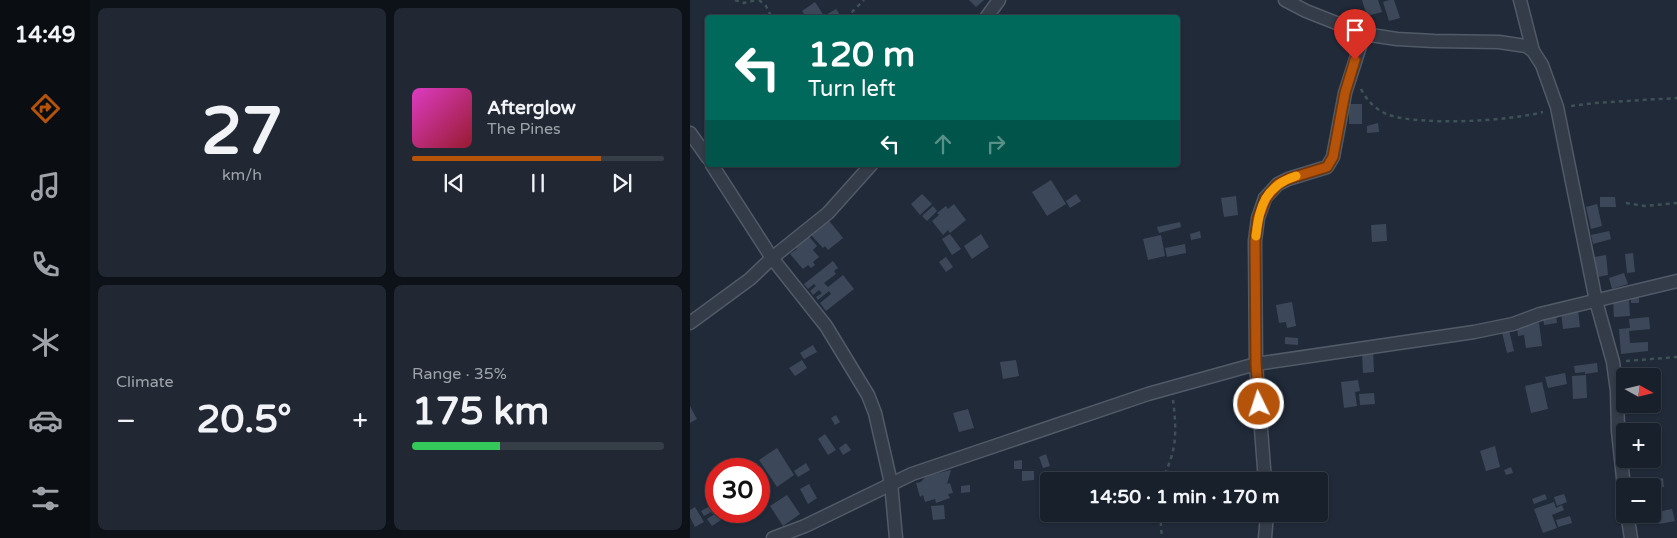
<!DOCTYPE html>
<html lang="en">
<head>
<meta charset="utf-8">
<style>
  :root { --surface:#18202b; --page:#212833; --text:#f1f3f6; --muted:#9fa3a9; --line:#363e47; --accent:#b45309 }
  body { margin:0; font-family:"Varela Round",sans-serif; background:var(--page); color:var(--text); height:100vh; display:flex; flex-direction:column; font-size:19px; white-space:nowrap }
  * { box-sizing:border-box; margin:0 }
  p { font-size:16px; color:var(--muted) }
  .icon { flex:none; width:28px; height:28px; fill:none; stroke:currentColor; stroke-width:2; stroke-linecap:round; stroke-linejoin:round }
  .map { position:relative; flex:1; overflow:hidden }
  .drawer { display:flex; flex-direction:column; gap:8px; padding:8px; background:#0d1218; width:600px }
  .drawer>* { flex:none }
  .guide { position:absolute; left:15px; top:15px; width:475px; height:152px; border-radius:5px; box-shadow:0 1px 4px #0004,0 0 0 1px var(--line); background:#00695c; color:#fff; overflow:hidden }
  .needle { width:32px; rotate:98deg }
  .tools { position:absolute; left:926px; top:368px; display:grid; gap:10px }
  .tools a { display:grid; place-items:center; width:45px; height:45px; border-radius:5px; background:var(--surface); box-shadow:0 1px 4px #0004,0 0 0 1px var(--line); font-size:25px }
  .speed { position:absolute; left:15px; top:458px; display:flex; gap:10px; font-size:25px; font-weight:700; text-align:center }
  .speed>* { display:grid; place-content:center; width:65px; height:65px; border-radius:50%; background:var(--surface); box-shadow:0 1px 4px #0004,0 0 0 1px var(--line); line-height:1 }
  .speed .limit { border:8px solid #d22; background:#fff; color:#111 }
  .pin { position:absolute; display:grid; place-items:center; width:42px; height:42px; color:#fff; margin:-51px -21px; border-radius:50% 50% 50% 0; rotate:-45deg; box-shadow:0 0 5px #0007 }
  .pin .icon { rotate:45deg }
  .me { position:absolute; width:55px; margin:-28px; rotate:356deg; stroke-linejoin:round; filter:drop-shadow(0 0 4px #0008) }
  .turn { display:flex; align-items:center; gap:18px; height:105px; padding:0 20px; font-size:22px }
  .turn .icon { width:65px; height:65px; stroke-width:2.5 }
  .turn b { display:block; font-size:35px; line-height:42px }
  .lanes { display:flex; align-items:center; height:48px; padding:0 20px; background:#0003; justify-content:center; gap:25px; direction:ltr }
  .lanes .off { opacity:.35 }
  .big { font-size:38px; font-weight:700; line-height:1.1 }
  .drawer .tile { flex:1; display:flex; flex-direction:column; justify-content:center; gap:8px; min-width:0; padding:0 18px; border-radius:8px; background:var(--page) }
  .drawer .dial { align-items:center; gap:0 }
  .dial b { font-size:65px; line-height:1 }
  .song { display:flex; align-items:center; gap:15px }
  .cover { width:60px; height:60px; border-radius:8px; background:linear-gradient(135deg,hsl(310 70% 55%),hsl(350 70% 35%)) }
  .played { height:5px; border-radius:2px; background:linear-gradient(90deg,var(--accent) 75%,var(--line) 75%) }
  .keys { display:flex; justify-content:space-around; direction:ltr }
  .heat { display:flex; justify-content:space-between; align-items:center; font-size:28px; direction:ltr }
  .charge { height:8px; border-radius:4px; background:linear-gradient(90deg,#34c759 35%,var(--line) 0) }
  .drawer .tiles { flex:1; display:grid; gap:8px; grid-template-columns:repeat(2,1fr) }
  .trip { position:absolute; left:350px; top:472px; width:288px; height:50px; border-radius:5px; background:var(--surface); box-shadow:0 1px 4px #0004,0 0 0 1px var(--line); font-weight:700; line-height:50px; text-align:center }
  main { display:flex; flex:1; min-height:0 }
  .dock { display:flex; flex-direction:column; width:90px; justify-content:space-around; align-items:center; background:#0a0d11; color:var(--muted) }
  .dock .icon { width:35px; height:35px }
  .dock .current { color:var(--accent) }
  .dock b { font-size:22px; color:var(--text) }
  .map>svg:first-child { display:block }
  .building { fill:#3c4859 }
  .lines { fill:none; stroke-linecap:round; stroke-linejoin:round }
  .street-casing { stroke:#515a67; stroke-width:15 }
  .path { stroke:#3d5254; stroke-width:2.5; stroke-dasharray:4 4; stroke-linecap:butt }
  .street { stroke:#343c49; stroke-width:12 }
  .route-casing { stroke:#753606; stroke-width:12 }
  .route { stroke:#b45309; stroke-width:9 }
  .slow { stroke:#f59e0b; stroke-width:9 }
</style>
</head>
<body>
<main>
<nav class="dock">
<b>14:49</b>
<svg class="icon current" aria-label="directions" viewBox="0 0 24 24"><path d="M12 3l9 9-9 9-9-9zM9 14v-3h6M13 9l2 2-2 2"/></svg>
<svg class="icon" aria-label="music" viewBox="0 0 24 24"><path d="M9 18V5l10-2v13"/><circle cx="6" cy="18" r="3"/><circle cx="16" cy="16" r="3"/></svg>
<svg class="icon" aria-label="phone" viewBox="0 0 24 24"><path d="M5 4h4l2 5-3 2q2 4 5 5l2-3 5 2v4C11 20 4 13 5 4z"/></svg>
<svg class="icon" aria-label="climate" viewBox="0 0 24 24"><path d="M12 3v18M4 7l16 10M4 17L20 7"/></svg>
<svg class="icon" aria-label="car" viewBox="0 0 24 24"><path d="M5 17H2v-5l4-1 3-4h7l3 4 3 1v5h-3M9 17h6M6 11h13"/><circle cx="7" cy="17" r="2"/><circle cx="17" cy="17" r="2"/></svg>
<svg class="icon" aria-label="filters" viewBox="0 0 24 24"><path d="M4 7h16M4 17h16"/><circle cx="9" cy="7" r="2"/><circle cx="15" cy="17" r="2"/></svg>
</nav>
<section class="drawer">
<div class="tiles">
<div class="tile dial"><b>27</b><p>km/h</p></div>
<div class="tile">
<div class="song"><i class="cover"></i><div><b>Afterglow</b><p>The Pines</p></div></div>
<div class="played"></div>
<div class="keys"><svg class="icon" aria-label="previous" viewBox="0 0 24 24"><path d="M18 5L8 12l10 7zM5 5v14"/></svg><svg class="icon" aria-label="pause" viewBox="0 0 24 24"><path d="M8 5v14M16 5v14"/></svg><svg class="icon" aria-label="next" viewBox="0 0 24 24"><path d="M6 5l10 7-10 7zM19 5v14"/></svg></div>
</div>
<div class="tile"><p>Climate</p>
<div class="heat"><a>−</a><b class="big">20.5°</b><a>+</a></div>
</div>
<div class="tile"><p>Range · 35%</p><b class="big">175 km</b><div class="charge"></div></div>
</div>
</section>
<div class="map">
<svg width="987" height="538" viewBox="0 0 987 538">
  <rect width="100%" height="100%" fill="#202a39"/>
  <g class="building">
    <polygon points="279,0 294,0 286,7"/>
    <polygon points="672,0 688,0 692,12 677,16"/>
    <polygon points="699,0 704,0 710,18 699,21 693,2"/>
    <polygon points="125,2 134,16 146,9 152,18 117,18 112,11"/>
    <rect x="659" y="104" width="13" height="20"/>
    <polygon points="688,123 689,132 677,133 677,126"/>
    <polygon points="361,180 376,204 357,216 342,192"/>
    <polygon points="232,194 242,204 230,215 221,204"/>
    <polygon points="386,194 391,201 380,208 376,201"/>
    <polygon points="546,196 548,215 534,217 531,198"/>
    <polygon points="910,197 925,197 926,207 910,207"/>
    <polygon points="264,204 276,220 260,233 258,230 253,235 242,221 249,215 247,213 256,206 258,209"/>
    <polygon points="907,204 912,226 901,229 896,207"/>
    <polygon points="243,206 247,211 237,221 232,216"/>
    <polygon points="136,217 153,238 138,250 135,246 133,248 121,235 131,226"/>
    <polygon points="490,222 491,227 469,233 467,227"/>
    <polygon points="696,224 697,241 682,242 681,225"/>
    <polygon points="510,231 511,238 501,240 500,234"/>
    <polygon points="919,231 921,239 903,244 901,235"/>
    <polygon points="117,234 127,246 123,250 129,257 123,262 125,265 121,268 118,265 113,269 100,254 107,249 104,245"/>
    <polygon points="260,234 271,249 262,255 252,239"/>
    <polygon points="291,234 299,247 282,259 274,246"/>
    <polygon points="471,235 475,256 458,260 453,239"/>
    <polygon points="495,244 496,253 477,257 475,248"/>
    <polygon points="943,253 945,272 937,273 935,254"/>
    <polygon points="916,255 918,275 907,277 904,257"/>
    <polygon points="256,257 263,267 256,272 249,262"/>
    <polygon points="143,261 148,268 144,271 146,274 134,283 138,287 153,275 164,289 136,311 130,303 141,294 139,291 128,300 126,297 132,293 129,290 123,295 120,291 126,286 124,284 118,289 114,284"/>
    <polygon points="934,273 938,284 922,289 919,278"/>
    <polygon points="949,296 949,303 941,303 941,297"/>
    <polygon points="939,299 940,316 924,317 923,300"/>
    <polygon points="602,302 606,326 597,328 596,322 589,323 586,305"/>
    <polygon points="888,310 890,327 873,329 871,312"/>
    <polygon points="866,314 867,323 854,325 853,316"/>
    <polygon points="959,317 960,329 939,331 940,343 958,342 958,351 931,354 929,329 940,328 939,319"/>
    <polygon points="849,323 852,346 836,348 834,335 828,336 827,326"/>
    <polygon points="819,330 824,351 817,353 812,332"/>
    <polygon points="595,337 608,338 608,345 595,344"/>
    <polygon points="123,345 127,352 114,359 110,353"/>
    <polygon points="683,350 684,372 673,373 672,351"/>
    <polygon points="112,360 117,368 105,376 99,368"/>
    <polygon points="326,360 329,376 313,379 310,362"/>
    <polygon points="907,363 908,372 895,374 895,372 885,373 884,366"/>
    <polygon points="875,373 877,384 858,388 855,377"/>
    <polygon points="896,375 897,398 883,399 882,376"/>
    <polygon points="668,380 670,391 665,392 667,406 654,408 651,382"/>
    <polygon points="852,382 858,409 841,413 835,386"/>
    <polygon points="684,393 685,404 670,405 669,394"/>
    <polygon points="0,406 7,419 0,423"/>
    <polygon points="278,409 284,428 269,432 263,413"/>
    <polygon points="146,415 150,422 145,425 141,418"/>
    <polygon points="135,434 146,450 138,455 128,439"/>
    <polygon points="156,443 161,450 153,455 149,448"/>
    <polygon points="805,446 810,467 796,471 790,451"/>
    <polygon points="87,448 104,475 87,487 69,460"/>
    <polygon points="356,454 360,466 353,468 349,457"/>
    <polygon points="332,460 332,469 324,469 324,461"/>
    <polygon points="116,463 120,470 108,477 104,471"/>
    <polygon points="821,467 823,473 816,475 814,470"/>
    <polygon points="261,470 257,484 260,483 263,493 258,494 260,498 246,503 245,499 235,502 233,495 230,497 226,483 231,482 236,476"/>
    <polygon points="332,471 344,471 344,480 332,481"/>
    <polygon points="973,478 974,487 962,489 962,486 945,486 944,483"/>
    <polygon points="119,484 127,498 118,504 110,489"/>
    <polygon points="280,485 280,492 271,493 271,486"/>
    <polygon points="855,494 857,499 844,504 842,499"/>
    <polygon points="874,494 877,502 867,506 864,497"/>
    <polygon points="97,495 110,514 93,526 80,506"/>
    <polygon points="864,502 866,508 872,505 874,510 862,515 867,528 853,533 844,509"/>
    <polygon points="26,503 26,512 22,514 21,512 14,516 11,511"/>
    <polygon points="254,505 255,519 243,520 241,506"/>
    <polygon points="5,507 14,522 5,527 0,517 0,510"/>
    <polygon points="982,509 985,521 969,524 967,512"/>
    <polygon points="26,513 31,520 22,526 17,519"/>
    <polygon points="549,514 559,514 560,518 550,519"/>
    <polygon points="947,514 963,514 964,521 948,523"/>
    <polygon points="880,516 882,523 868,527 866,520"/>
  </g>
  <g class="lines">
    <defs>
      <g id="street">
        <polyline points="595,0 616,11 674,34 707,39 744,41 809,42 836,46 843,51 852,65 867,107 906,301 923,362 927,391 928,431 935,497"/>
        <polyline points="830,0 843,51"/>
        <polyline points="296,18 309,0"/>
        <polyline points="0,133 18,158"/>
        <polyline points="22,165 82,258 136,326 178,395 185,413 201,483 206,538"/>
        <polyline points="0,323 60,279 82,258 138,213 181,165"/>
        <polyline points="575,481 566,364 565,241 568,218 575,198 588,184 598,179 637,167 643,157 655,93 674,34"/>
        <polyline points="937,514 941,538"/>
        <polyline points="83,538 115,526 222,474 458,394 566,364 784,332 823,324 850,314 987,281"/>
        <polyline points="575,538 577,514"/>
      </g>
    </defs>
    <use href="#street" class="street-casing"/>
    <g class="path">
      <polyline points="45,0 54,3 66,0"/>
      <polyline points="69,0 76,6 82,18"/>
      <polyline points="156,18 174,0"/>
      <path d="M671,89C677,101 686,110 699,115C733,126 819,121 853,112"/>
      <polyline points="881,106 905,103 987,98"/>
      <polyline points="936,203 955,206 987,203"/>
      <polyline points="936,361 987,357"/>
      <path d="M471,481C487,452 487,432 483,400"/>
      <polyline points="470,514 472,538"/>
    </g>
    <use href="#street" class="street"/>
  </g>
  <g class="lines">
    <defs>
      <polyline id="route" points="569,404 566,364 565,241 568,218 576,198 588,184 598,179 637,167 643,157 655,93 665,60"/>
    </defs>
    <use href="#route" class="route-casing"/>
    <use href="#route" class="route"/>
    <path class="slow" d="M566,236C569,207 575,186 606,176"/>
  </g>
</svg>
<div class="tools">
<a><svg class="needle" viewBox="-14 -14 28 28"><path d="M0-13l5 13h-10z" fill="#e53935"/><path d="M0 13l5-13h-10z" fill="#9fa3a9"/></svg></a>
<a>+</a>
<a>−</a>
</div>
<div class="speed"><div class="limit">30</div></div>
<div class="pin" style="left:665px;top:60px;background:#d93025"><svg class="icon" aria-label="arrive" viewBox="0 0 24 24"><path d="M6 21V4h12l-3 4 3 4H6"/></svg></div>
<svg class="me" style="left:569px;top:404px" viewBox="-20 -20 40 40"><circle r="17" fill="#b45309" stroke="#fff" stroke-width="3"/><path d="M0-11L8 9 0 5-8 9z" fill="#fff"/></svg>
<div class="trip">14:50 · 1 min · 170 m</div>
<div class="guide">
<div class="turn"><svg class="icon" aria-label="left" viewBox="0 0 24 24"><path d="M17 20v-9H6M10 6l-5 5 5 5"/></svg><div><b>120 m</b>Turn left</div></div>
<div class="lanes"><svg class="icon" aria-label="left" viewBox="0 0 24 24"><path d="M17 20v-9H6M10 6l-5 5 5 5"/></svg><svg class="icon off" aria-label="ahead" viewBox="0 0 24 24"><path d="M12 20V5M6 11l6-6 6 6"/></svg><svg class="icon off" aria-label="right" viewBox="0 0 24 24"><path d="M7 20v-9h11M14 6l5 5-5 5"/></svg></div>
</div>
</div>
</main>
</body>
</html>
